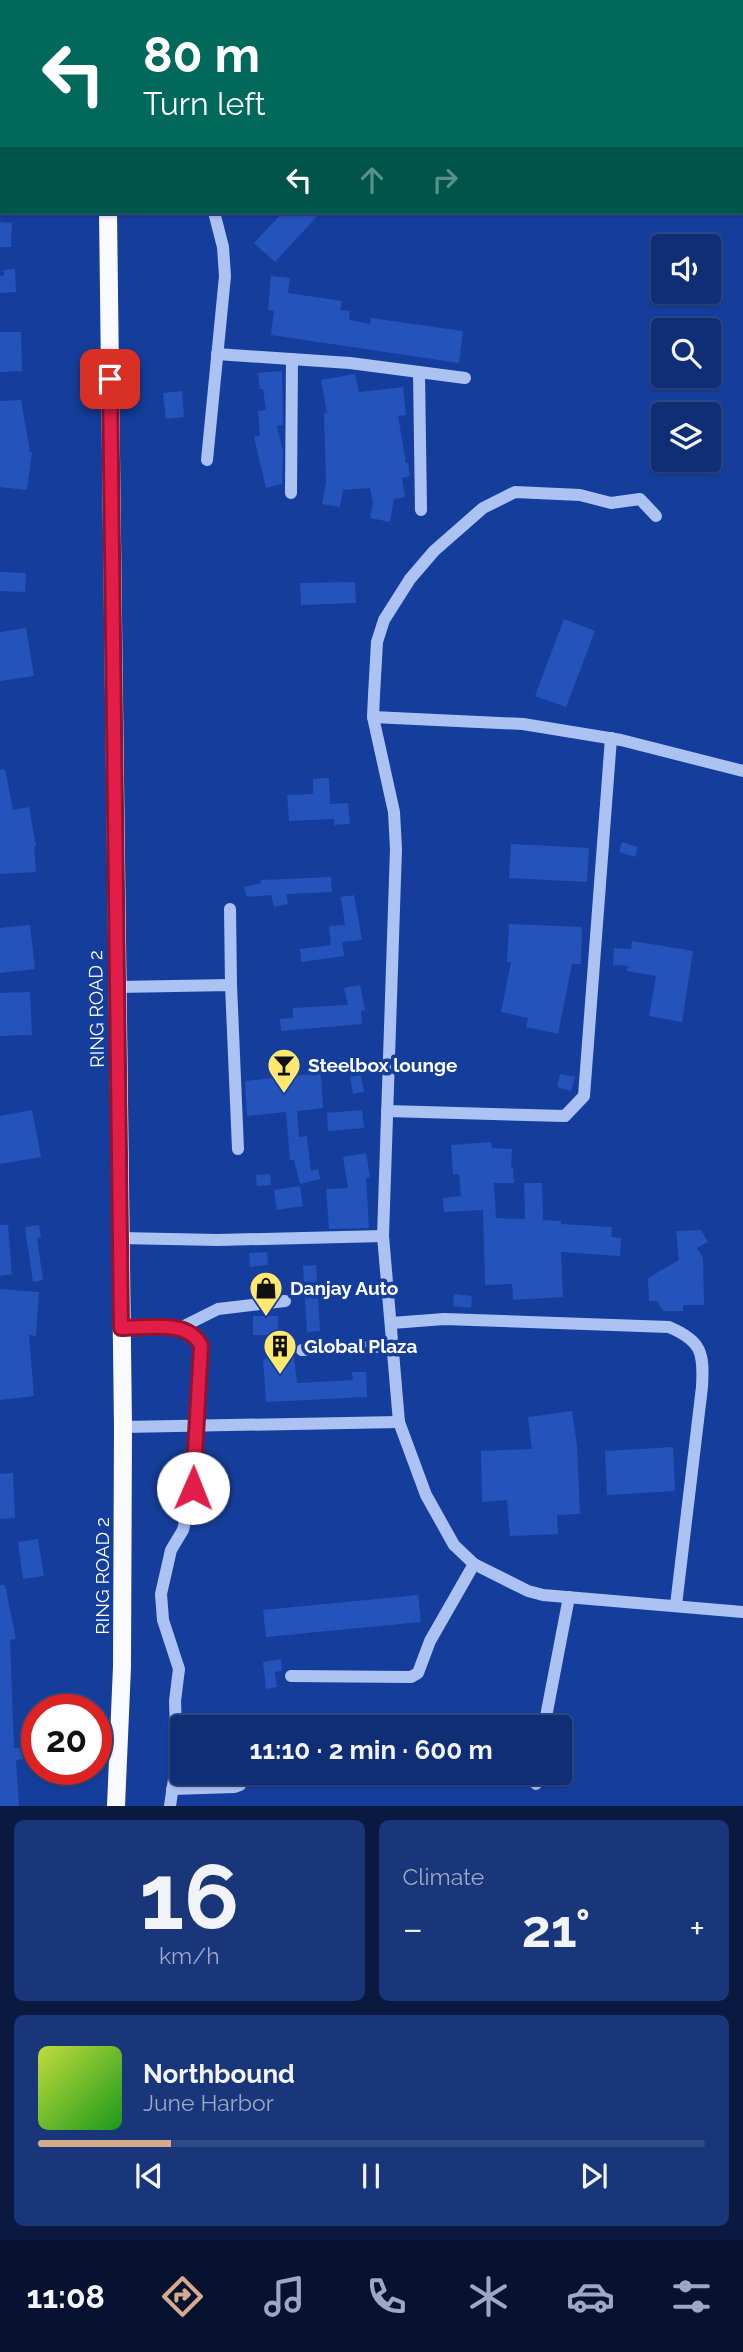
<!DOCTYPE html>
<html lang="en">
<head>
<meta charset="utf-8">
<style>
  :root { --surface:#102e75; --page:#19367a; --text:#f1f3f6; --muted:#9ca8c5; --line:#304a87; --accent:#d6ab8b }
  body { margin:0; font-family:Raleway,sans-serif; background:var(--page); color:var(--text); height:100vh; display:flex; flex-direction:column; font-size:26px; white-space:nowrap }
  * { box-sizing:border-box; margin:0 }
  p { font-size:23px; color:var(--muted) }
  .icon { flex:none; width:38px; height:38px; fill:none; stroke:currentColor; stroke-width:2; stroke-linecap:round; stroke-linejoin:round }
  .map { position:relative; height:1806px; overflow:hidden }
  .side { display:flex; flex-direction:column; gap:14px; padding:14px; background:#091940; flex:1 }
  .side>* { flex:none }
  .hud { position:absolute; left:0px; top:0px; width:744px; height:214px; box-shadow:0 2px 5px #0004,0 0 0 2px var(--line); background:#00695c; color:#fff; overflow:hidden }
  .tools { position:absolute; left:651px; top:234px; display:grid; gap:14px }
  .tools a { display:grid; place-items:center; width:70px; height:70px; border-radius:7px; background:var(--surface); box-shadow:0 2px 5px #0004,0 0 0 2px var(--line); font-size:35px }
  .speed { position:absolute; left:21px; top:1694px; display:flex; gap:14px; font-size:35px; font-weight:700; text-align:center }
  .speed>* { display:grid; place-content:center; width:91px; height:91px; border-radius:50%; background:var(--surface); box-shadow:0 2px 5px #0004,0 0 0 2px var(--line); line-height:1 }
  .speed .limit { border:10px solid #d22; background:#fff; color:#111 }
  .pin { position:absolute; display:grid; place-items:center; width:60px; height:60px; color:#fff; margin:-30px; border-radius:14px; box-shadow:0 4px 10px #0006 }
  .me { position:absolute; width:77px; margin:-38px; rotate:1deg; stroke-linejoin:round; filter:drop-shadow(0 0 5px #0008) }
  .turn { display:flex; align-items:center; gap:24px; height:147px; padding:0 28px; font-size:32px }
  .turn .icon { width:91px; height:91px; stroke-width:2.5 }
  .turn b { display:block; font-size:49px; line-height:60px }
  .lanes { display:flex; align-items:center; height:66px; padding:0 28px; background:#0003; justify-content:center; gap:35px; direction:ltr }
  .lanes .off { opacity:.35 }
  .big { font-size:52px; font-weight:700; line-height:1.1 }
  .side .widget { flex:1; display:flex; flex-direction:column; justify-content:center; gap:10px; min-width:0; padding:0 24px; border-radius:10px; background:var(--page) }
  .side .dial { align-items:center; gap:0 }
  .dial b { font-size:91px; line-height:1 }
  .song { display:flex; align-items:center; gap:21px }
  .cover { width:84px; height:84px; border-radius:10px; background:linear-gradient(135deg,hsl(70 70% 55%),hsl(120 70% 35%)) }
  .played { height:7px; border-radius:4px; background:linear-gradient(90deg,var(--accent) 20%,var(--line) 20%) }
  .keys { display:flex; justify-content:space-around; direction:ltr }
  .heat { display:flex; justify-content:space-between; align-items:center; font-size:38px; direction:ltr }
  .side .tiles { flex:1; display:grid; gap:14px; grid-template-columns:1fr 1fr }
  .widget:last-child { grid-column:span 2 }
  .trip { position:absolute; left:170px; top:1715px; width:402px; height:70px; border-radius:7px; background:var(--surface); box-shadow:0 2px 5px #0004,0 0 0 2px var(--line); font-weight:700; line-height:70px; text-align:center }
  .tabs { display:flex; height:112px; justify-content:space-around; align-items:center; background:#06122f; color:var(--muted) }
  .tabs .icon { width:49px; height:49px }
  .tabs .current { color:var(--accent) }
  .tabs b { font-size:32px; color:var(--text) }
  .map>svg:first-child { display:block }
  .building { fill:#2453bb }
  .lines { fill:none; stroke-linecap:round; stroke-linejoin:round }
  .minor { stroke:#acc2f3; stroke-width:12 }
  .major { stroke:#f8faff; stroke-width:18 }
  .route-casing { stroke:#92132f; stroke-width:18 }
  .route { stroke:#e11d48; stroke-width:12 }
  .labels { text-anchor:middle; dominant-baseline:central; stroke-width:7; stroke-linejoin:round; paint-order:stroke }
  .street-label { font-size:19px; fill:#fff; stroke:#153e9c }
  .poi-label { font-size:19px; font-weight:bold; fill:#fff; stroke:#153e9c; text-anchor:start }
</style>
</head>
<body>
<div class="map">
<svg width="743" height="1806" viewBox="0 0 743 1806">
  <rect width="100%" height="100%" fill="#153e9c"/>
  <g class="building">
    <polygon points="283,212 321,212 275,262 254,243"/>
    <polygon points="0,222 12,223 11,247 0,247"/>
    <polygon points="15,269 16,292 0,293 0,276 4,275 4,270"/>
    <polygon points="271,276 290,278 288,293 342,301 340,310 350,311 349,320 370,324 371,318 463,331 459,363 271,335 274,311 268,310"/>
    <polygon points="0,332 21,332 22,371 0,372"/>
    <polygon points="282,371 283,425 277,426 283,451 282,484 266,488 254,437 260,435 258,411 266,410 263,389 260,389 258,373"/>
    <polygon points="355,374 359,392 403,387 406,415 398,416 406,463 408,463 410,476 402,478 405,497 394,499 390,522 370,518 373,503 370,488 343,490 340,507 322,504 326,482 324,413 327,413 321,380"/>
    <polygon points="182,391 184,417 166,419 163,393"/>
    <polygon points="21,400 30,452 32,452 27,490 0,487 0,401"/>
    <polygon points="0,572 26,573 25,592 0,591"/>
    <polygon points="355,582 356,603 301,605 300,583"/>
    <polygon points="564,619 595,631 566,707 535,696"/>
    <polygon points="26,628 34,676 0,681 0,632"/>
    <polygon points="5,769 13,810 29,807 36,846 34,846 36,872 0,874 0,770"/>
    <polygon points="329,778 330,804 348,803 350,824 334,825 334,819 289,821 287,795 313,794 313,779"/>
    <polygon points="622,842 638,847 635,857 619,852"/>
    <polygon points="511,844 589,848 587,882 509,878"/>
    <polygon points="331,877 332,892 286,894 288,904 274,907 271,895 247,897 244,887 261,883 261,880"/>
    <polygon points="354,895 362,940 342,942 344,956 301,962 300,949 331,945 329,926 345,925 341,897"/>
    <polygon points="509,924 582,927 581,964 572,964 558,1034 526,1027 528,1018 501,1012 511,962 507,962"/>
    <polygon points="30,925 35,969 0,973 0,928"/>
    <polygon points="632,941 693,951 682,1022 649,1016 656,976 627,971 628,966 613,965 614,948 631,949"/>
    <polygon points="360,985 365,1010 361,1011 362,1024 281,1031 280,1019 293,1018 293,1008 348,1005 344,988"/>
    <polygon points="30,992 32,1035 0,1036 0,993"/>
    <polygon points="321,1073 323,1108 297,1111 299,1137 307,1136 311,1171 318,1169 320,1179 300,1184 294,1160 290,1160 286,1112 247,1116 245,1081"/>
    <polygon points="560,1074 575,1077 571,1091 557,1087"/>
    <polygon points="361,1075 364,1092 353,1094 350,1077"/>
    <polygon points="32,1110 41,1157 0,1164 0,1116"/>
    <polygon points="362,1110 364,1128 328,1131 327,1113"/>
    <polygon points="491,1142 492,1148 512,1149 511,1168 513,1168 514,1183 494,1183 496,1218 525,1219 524,1183 542,1183 543,1220 561,1221 561,1224 612,1227 611,1237 621,1238 620,1256 561,1252 563,1297 513,1300 512,1284 485,1285 483,1210 444,1212 443,1198 461,1196 459,1174 453,1174 451,1145"/>
    <polygon points="366,1153 370,1177 366,1178 369,1228 329,1229 326,1189 348,1188 343,1157"/>
    <polygon points="270,1174 271,1185 257,1186 256,1175"/>
    <polygon points="300,1186 303,1206 277,1210 274,1190"/>
    <polygon points="0,1225 8,1225 12,1274 0,1276"/>
    <polygon points="39,1225 41,1237 37,1238 43,1280 33,1282 25,1227"/>
    <polygon points="701,1230 708,1242 697,1248 703,1258 704,1305 683,1305 683,1311 663,1311 657,1301 649,1301 648,1278 679,1260 676,1231"/>
    <polygon points="267,1252 268,1265 250,1267 249,1253"/>
    <polygon points="316,1265 320,1331 307,1332 303,1266"/>
    <polygon points="0,1289 39,1292 36,1336 29,1335 34,1396 0,1400"/>
    <polygon points="454,1294 472,1296 471,1308 453,1306"/>
    <polygon points="253,1316 278,1316 279,1350 293,1350 297,1383 353,1380 352,1372 366,1372 367,1397 266,1402 263,1359 268,1358 267,1335 253,1335"/>
    <polygon points="572,1411 577,1445 580,1514 557,1515 558,1534 510,1536 507,1500 482,1502 481,1451 532,1449 528,1417"/>
    <polygon points="673,1447 675,1491 607,1495 605,1451"/>
    <polygon points="13,1473 15,1518 0,1519 0,1474"/>
    <polygon points="38,1539 44,1576 23,1579 18,1542"/>
    <polygon points="0,1585 5,1585 16,1639 10,1640 14,1748 33,1746 34,1758 16,1760 19,1806 0,1806"/>
    <polygon points="418,1595 421,1622 266,1637 263,1610"/>
    <polygon points="281,1659 282,1671 275,1672 277,1687 266,1689 263,1662"/>
  </g>
  <g class="lines">
    <g class="minor">
      <polyline points="114,0 121,2"/>
      <polyline points="0,29 2,32"/>
      <polyline points="742,156 743,157"/>
      <polyline points="217,354 350,363 465,378"/>
      <polyline points="419,372 421,510"/>
      <polyline points="207,460 225,276 223,247 214,212"/>
      <polyline points="291,493 292,359"/>
      <polyline points="656,516 640,499 611,503 580,495 515,492 483,508 434,551 410,579 384,620 377,642 374,695 373,717 394,812 396,849 383,1236 399,1422 426,1495 454,1545 474,1564 528,1591 543,1595 743,1612"/>
      <polyline points="373,717 523,724 621,740 743,771"/>
      <polyline points="230,909 231,985"/>
      <polyline points="117,987 231,985 238,1149"/>
      <polyline points="387,1111 565,1116 584,1096 611,738"/>
      <polyline points="120,1238 218,1240 383,1236"/>
      <path d="M392,1323L444,1319L669,1327C702,1341 704,1353 702,1387L676,1605"/>
      <path d="M121,1328C146,1328 189,1319 201,1346L193,1488L183,1530L171,1550L161,1594L163,1620L179,1669L175,1701L177,1759L170,1806"/>
      <polyline points="180,1328 218,1309 285,1301"/>
      <polyline points="302,1350 394,1346"/>
      <polyline points="123,1427 399,1422"/>
      <polyline points="291,1676 411,1677 418,1673 430,1641 474,1564"/>
      <polyline points="196,1727 237,1725 247,1727"/>
      <polyline points="544,1727 569,1597"/>
      <polyline points="536,1784 537,1773"/>
      <polyline points="172,1789 234,1787 240,1785 243,1781 242,1773"/>
    </g>
    <g class="major">
      <polyline points="103,0 103,2"/>
      <polyline points="108,212 123,1427 122,1667 116,1806"/>
    </g>
  </g>
  <g class="lines">
    <defs>
      <path id="route" d="M110,379L121,1328C146,1328 189,1319 201,1346L193,1488"/>
    </defs>
    <use href="#route" class="route-casing"/>
    <use href="#route" class="route"/>
  </g>
  <defs>
    <symbol id="bar-pin" viewBox="-11 -11 22 30"><path d="M0 17L-7.5 6A9.5 9.5 0 1 1 7.5 6Z" fill="#ffe86e" stroke="#153e9c"/><path d="M-6-5H6L.8 .8V4.5H3.5V6h-7V4.5H-.8V.8Z" fill="#111"/></symbol>
    <symbol id="shop-pin" viewBox="-11 -11 22 30"><path d="M0 17L-7.5 6A9.5 9.5 0 1 1 7.5 6Z" fill="#ffe86e" stroke="#153e9c"/><path d="M-5-2.5h2.3a2.7 3.5 0 0 1 5.4 0H5L5.5 6h-11ZM-1.5-2.5h3a1.5 2.3 0 0 0-3 0Z" fill="#111"/></symbol>
    <symbol id="building-pin" viewBox="-11 -11 22 30"><path d="M0 17L-7.5 6A9.5 9.5 0 1 1 7.5 6Z" fill="#ffe86e" stroke="#153e9c"/><path d="M-4-6H4V6H1V3H-1V6H-4ZM-2.5-4.3h1.7v1.8h-1.7ZM.8-4.3h1.7v1.8H.8ZM-2.5-1h1.7V.8h-1.7ZM.8-1h1.7V.8H.8Z" fill="#111"/></symbol>
  </defs>
  <g fill-rule="evenodd">
    <use href="#bar-pin" x="265" y="1046" width="38" height="52"/>
    <use href="#shop-pin" x="247" y="1269" width="38" height="52"/>
    <use href="#building-pin" x="261" y="1327" width="38" height="52"/>
  </g>
  <g class="labels">
    <g class="street-label">
      <text transform="translate(96 1009) rotate(-91)">RING ROAD 2</text>
      <text transform="translate(102 1576) rotate(-90)">RING ROAD 2</text>
    </g>
    <g class="poi-label">
      <text x="308" y="1065">Steelbox lounge</text>
      <text x="290" y="1288">Danjay Auto</text>
      <text x="304" y="1346">Global Plaza</text>
    </g>
  </g>
</svg>
<div class="tools">
<a><svg class="icon" aria-label="sound" viewBox="0 0 24 24"><path d="M4 9h4l5-4v14l-5-4H4zM17 9q2 3 0 6"/></svg></a>
<a><svg class="icon" aria-label="search" viewBox="0 0 24 24"><circle cx="10" cy="10" r="6"/><path d="M15 15l6 6"/></svg></a>
<a><svg class="icon" aria-label="layers" viewBox="0 0 24 24"><path d="M12 4l9 5-9 5-9-5zM3 14l9 5 9-5"/></svg></a>
</div>
<div class="speed"><div class="limit">20</div></div>
<div class="pin" style="left:110px;top:379px;background:#d93025"><svg class="icon" aria-label="arrive" viewBox="0 0 24 24"><path d="M6 21V4h12l-3 4 3 4H6"/></svg></div>
<svg class="me" style="left:193px;top:1488px" viewBox="-20 -20 40 40"><circle r="19" fill="#fff"/><path d="M0-13L10 11 0 6-10 11z" fill="#e11d48"/></svg>
<div class="trip">11:10 · 2 min · 600 m</div>
<div class="hud">
<div class="turn"><svg class="icon" aria-label="left" viewBox="0 0 24 24"><path d="M17 20v-9H6M10 6l-5 5 5 5"/></svg><div><b>80 m</b>Turn left</div></div>
<div class="lanes"><svg class="icon" aria-label="left" viewBox="0 0 24 24"><path d="M17 20v-9H6M10 6l-5 5 5 5"/></svg><svg class="icon off" aria-label="ahead" viewBox="0 0 24 24"><path d="M12 20V5M6 11l6-6 6 6"/></svg><svg class="icon off" aria-label="right" viewBox="0 0 24 24"><path d="M7 20v-9h11M14 6l5 5-5 5"/></svg></div>
</div>
</div>
<section class="side">
<div class="tiles">
<div class="widget dial"><b>16</b><p>km/h</p></div>
<div class="widget"><p>Climate</p>
<div class="heat"><a>−</a><b class="big">21°</b><a>+</a></div>
</div>
<div class="widget">
<div class="song"><i class="cover"></i><div><b>Northbound</b><p>June Harbor</p></div></div>
<div class="played"></div>
<div class="keys"><svg class="icon" aria-label="previous" viewBox="0 0 24 24"><path d="M18 5L8 12l10 7zM5 5v14"/></svg><svg class="icon" aria-label="pause" viewBox="0 0 24 24"><path d="M8 5v14M16 5v14"/></svg><svg class="icon" aria-label="next" viewBox="0 0 24 24"><path d="M6 5l10 7-10 7zM19 5v14"/></svg></div>
</div>
</div>
</section>
<nav class="tabs">
<b>11:08</b>
<svg class="icon current" aria-label="directions" viewBox="0 0 24 24"><path d="M12 3l9 9-9 9-9-9zM9 14v-3h6M13 9l2 2-2 2"/></svg>
<svg class="icon" aria-label="music" viewBox="0 0 24 24"><path d="M9 18V5l10-2v13"/><circle cx="6" cy="18" r="3"/><circle cx="16" cy="16" r="3"/></svg>
<svg class="icon" aria-label="phone" viewBox="0 0 24 24"><path d="M5 4h4l2 5-3 2q2 4 5 5l2-3 5 2v4C11 20 4 13 5 4z"/></svg>
<svg class="icon" aria-label="climate" viewBox="0 0 24 24"><path d="M12 3v18M4 7l16 10M4 17L20 7"/></svg>
<svg class="icon" aria-label="car" viewBox="0 0 24 24"><path d="M5 17H2v-5l4-1 3-4h7l3 4 3 1v5h-3M9 17h6M6 11h13"/><circle cx="7" cy="17" r="2"/><circle cx="17" cy="17" r="2"/></svg>
<svg class="icon" aria-label="filters" viewBox="0 0 24 24"><path d="M4 7h16M4 17h16"/><circle cx="9" cy="7" r="2"/><circle cx="15" cy="17" r="2"/></svg>
</nav>
</body>
</html>
